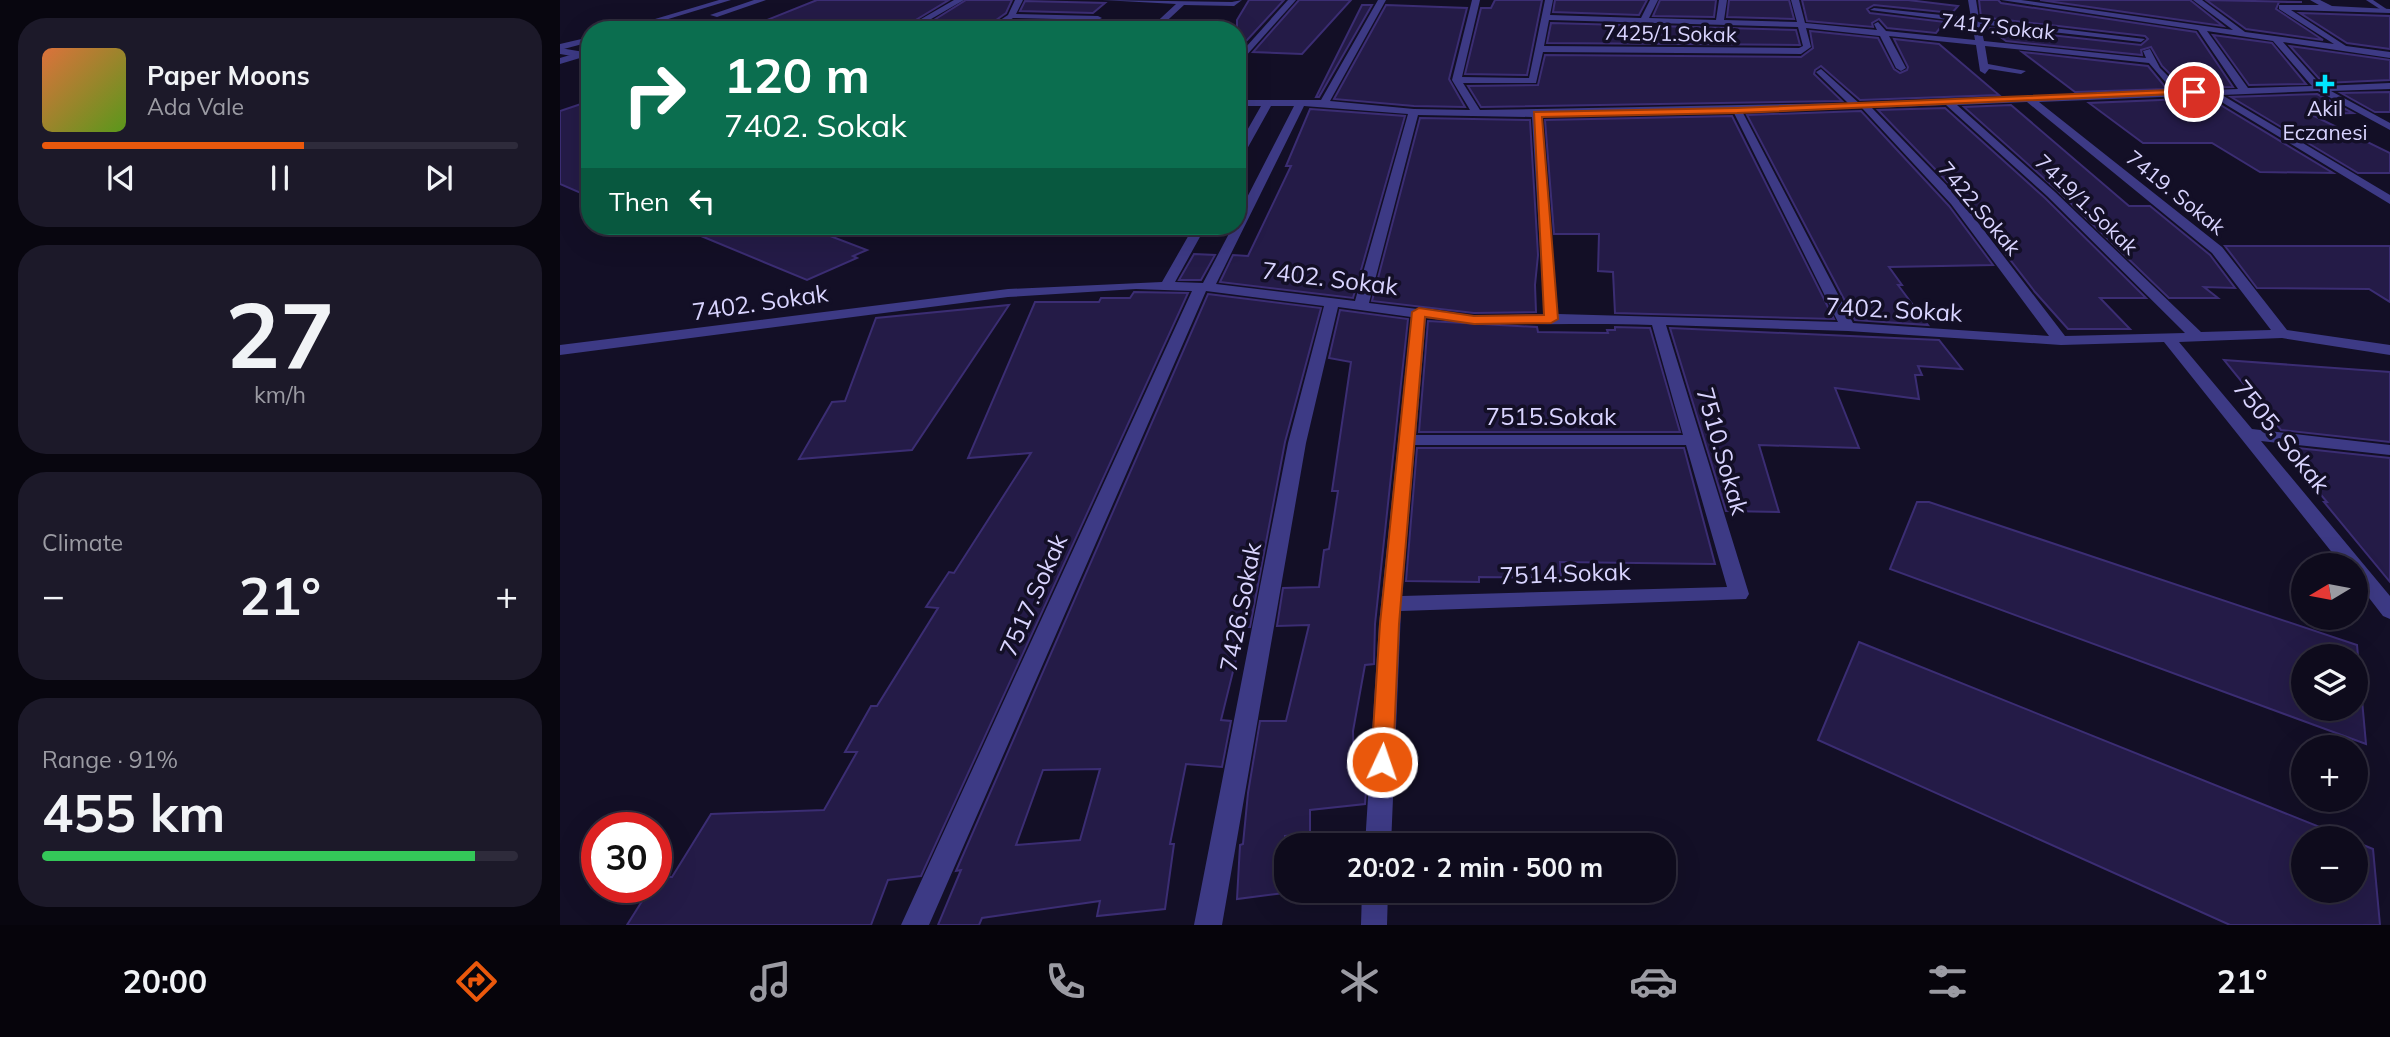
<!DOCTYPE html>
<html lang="en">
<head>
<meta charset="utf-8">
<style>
  :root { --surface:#0e0b1c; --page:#1c1929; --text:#f1f3f6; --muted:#9b9ba3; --line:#2e2b3b; --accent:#ea580c }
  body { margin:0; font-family:Mulish,sans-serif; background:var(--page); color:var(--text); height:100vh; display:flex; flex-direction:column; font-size:26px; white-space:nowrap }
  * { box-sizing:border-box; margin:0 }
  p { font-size:23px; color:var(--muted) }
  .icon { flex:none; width:38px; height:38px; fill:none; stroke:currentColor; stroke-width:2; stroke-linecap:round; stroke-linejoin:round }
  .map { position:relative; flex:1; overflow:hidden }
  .panel { display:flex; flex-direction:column; gap:18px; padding:18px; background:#08060f; width:560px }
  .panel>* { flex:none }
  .banner { position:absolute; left:21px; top:21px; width:665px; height:214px; border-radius:28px; box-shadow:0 7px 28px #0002,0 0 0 2px var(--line); background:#0b6e4f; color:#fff; overflow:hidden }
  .needle { width:46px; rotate:260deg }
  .controls { position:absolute; left:1731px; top:553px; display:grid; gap:14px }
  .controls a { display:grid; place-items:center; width:77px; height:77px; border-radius:50%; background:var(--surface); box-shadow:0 7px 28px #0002,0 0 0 2px var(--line); font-size:35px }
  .speed { position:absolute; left:21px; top:812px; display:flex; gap:14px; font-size:35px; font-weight:700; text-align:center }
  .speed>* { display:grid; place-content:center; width:91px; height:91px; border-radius:50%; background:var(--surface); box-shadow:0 7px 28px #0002,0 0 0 2px var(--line); line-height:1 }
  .speed .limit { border:10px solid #d22; background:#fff; color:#111 }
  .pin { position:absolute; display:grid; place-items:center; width:60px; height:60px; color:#fff; margin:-30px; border:4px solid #fff; border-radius:50%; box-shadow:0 2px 7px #0007 }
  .me { position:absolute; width:77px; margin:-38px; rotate:3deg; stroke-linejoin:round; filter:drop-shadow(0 0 5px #0008) }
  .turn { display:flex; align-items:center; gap:24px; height:147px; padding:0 28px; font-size:32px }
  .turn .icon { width:91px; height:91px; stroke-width:2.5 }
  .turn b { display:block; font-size:49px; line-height:60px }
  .then { display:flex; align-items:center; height:66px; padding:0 28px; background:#0003; gap:14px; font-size:26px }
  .big { font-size:52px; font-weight:700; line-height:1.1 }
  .panel .tile { flex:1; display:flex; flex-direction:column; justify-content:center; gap:10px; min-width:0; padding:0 24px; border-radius:28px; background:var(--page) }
  .panel .dial { align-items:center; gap:0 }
  .dial b { font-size:91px; line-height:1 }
  .song { display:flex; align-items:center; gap:21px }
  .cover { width:84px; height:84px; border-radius:10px; background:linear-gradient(135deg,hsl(20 70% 55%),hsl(90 70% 35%)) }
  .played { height:7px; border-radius:4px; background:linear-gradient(90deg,var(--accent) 55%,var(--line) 55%) }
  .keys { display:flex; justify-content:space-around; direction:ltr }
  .heat { display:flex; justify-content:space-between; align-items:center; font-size:38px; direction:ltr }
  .charge { height:10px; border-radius:5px; background:linear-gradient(90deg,#34c759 91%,var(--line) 0) }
  .trip { position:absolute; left:714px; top:833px; width:402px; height:70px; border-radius:28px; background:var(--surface); box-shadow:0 7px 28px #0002,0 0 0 2px var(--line); font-weight:700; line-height:70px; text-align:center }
  .menu { display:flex; height:112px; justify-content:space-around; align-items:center; background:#06040b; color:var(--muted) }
  .menu .icon { width:49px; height:49px }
  .menu .current { color:var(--accent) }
  .menu b { font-size:32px; color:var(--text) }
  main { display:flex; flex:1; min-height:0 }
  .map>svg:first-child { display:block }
  .building { fill:#241b47; stroke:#3b2d73; stroke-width:2; fill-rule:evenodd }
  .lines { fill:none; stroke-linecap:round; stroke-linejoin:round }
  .service { fill:#3d3a85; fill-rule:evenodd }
  .minor { fill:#3d3a85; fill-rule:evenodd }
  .tertiary { fill:#3d3a85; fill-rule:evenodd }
  .route { fill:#ea580c; stroke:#983908; stroke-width:2 }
  .poi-dot { fill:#00e5ff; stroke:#130f26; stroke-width:2.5 }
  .labels { text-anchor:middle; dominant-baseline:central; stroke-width:7; stroke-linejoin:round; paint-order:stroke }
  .far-street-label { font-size:21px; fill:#d9d4ff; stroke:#130f26 }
  .far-poi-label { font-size:21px; fill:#d9d4ff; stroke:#130f26 }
  .street-label { font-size:24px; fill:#d9d4ff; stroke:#130f26 }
</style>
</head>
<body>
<main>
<section class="panel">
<div class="tile">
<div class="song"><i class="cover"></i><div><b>Paper Moons</b><p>Ada Vale</p></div></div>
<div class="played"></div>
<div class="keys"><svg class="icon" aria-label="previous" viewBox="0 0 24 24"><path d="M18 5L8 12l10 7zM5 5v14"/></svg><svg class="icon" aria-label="pause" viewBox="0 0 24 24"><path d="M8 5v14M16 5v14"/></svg><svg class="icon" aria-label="next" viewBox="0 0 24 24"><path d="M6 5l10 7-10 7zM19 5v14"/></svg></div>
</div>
<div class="tile dial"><b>27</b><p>km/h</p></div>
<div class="tile"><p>Climate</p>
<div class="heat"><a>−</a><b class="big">21°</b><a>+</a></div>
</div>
<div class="tile"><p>Range · 91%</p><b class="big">455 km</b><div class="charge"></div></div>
</section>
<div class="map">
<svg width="1830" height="925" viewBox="0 0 1830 925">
  <rect width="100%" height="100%" fill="#130f26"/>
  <g class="building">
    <polygon points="257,0 389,0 339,30 197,24"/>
    <polygon points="406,0 452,0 446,13 422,30 358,30"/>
    <polygon points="689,0 724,0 677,51 677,20"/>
    <polygon points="739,0 791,0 742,54 693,52"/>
    <polygon points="935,0 982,0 967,75 905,74 921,8 931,8"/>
    <polygon points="995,0 1087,0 1079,15 993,12"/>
    <polygon points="1100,0 1156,0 1154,17 1093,16"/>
    <polygon points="1169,0 1229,0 1234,19 1167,17"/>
    <polygon points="1242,0 1348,0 1398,6 1392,13 1314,5 1307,9 1310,13 1385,22 1376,33 1327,28 1319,19 1312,23 1313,27 1247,21"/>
    <polygon points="1419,0 1438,0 1441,3 1636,32 1673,87 1624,88 1602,66 1591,47 1581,50 1582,55 1446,41 1428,28 1581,45 1588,39 1585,36 1421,17"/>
    <polygon points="1480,0 1630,0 1663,26"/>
    <polygon points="1646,0 1742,2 1719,2 1716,9 1763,40 1686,29"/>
    <polygon points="465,1 545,3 533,13 460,11"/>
    <polygon points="802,5 812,5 759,97 756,97"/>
    <polygon points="826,5 907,8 889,79 905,107 854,106 774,99"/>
    <polygon points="1740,13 1830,16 1830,49 1787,43"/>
    <polygon points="454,21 522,22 513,30 440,30"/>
    <polygon points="991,23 1236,30 1240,45 987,43"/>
    <polygon points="1250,31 1318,38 1334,69 1340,73 1347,70 1348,67 1334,39 1379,44 1439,95 1300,100 1261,66 1255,70 1254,74 1282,101 921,107 908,86 978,85 985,55 1241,57 1253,48"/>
    <polygon points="1653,35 1712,43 1746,84 1689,85"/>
    <polygon points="1730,46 1830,60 1830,80 1763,83"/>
    <polygon points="1462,52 1588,66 1607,89 1515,92"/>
    <polygon points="1830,92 1830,112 1815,112 1781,93"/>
    <polygon points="1757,94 1793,113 1750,114 1830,153 1830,173 1798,173 1671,97"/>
    <polygon points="1649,98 1773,173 1700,172 1652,143 1583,143 1529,103"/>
    <polygon points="30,101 30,197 0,184 0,111"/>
    <polygon points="1451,105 1569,206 1590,206 1650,255 1675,288 1644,287 1658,298 1609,298 1497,190 1404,107"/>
    <polygon points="1385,108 1485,198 1586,298 1540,298 1570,329 1508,329 1475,292 1401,196 1318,110"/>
    <polygon points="750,109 845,116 793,298 660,282 673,255 688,256 731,166 726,166"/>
    <polygon points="1301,111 1389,206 1433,265 1329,267 1342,285 1338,285 1368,325 1295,320 1187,115"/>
    <polygon points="1172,116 1274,319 1055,313 1053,272 1038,271 1039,234 994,234 985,120"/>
    <polygon points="860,118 970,120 978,255 975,285 976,312 914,313 812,301"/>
    <polygon points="117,226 244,226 307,250 293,256 297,258 247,280"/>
    <polygon points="1665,246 1830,246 1830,302 1809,289 1697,288"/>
    <polygon points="634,254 655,255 641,280 619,280"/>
    <polygon points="574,292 628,293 361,876 328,880 311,925 67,925 91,887 96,887 97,877 112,877 151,814 264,810 297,752 285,752 311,706 317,706 378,608 366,607 389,572 394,573 471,453 408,458 475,302 539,302 541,298 570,298"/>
    <path d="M648,294L761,308L725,442L690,627H684L661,720L671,721L662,767L626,764L610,844H614L605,909L537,916L540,901L422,918L419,925H378L401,870L396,871ZM540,769L520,840L456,845L483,770Z"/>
    <polygon points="449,305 352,450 239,459 272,402 285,401 316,318"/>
    <polygon points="780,310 848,319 815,624 814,664 805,665 793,731 794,776 807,776 805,804 750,810 750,834 725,836 724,893 677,899 680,845 683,844 688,793 700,721 726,721 749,625 717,626 723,588 759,587 764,550 769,549 778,491 772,491 791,362 769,358"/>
    <polygon points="868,321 977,327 978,332 1048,333 1047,330 1055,330 1055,327 1090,328 1120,432 859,432"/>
    <polygon points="1110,328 1379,340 1402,369 1358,366 1362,375 1355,375 1359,399 1275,388 1299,448 1199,445 1219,512 1166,511"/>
    <polygon points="1664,360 1830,372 1830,442 1721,430"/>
    <polygon points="1720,446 1830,458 1830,582 1764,502 1767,502"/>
    <polygon points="857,448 1124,448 1155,564 1000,562 1001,578 919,577 919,582 846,581"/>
    <path d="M1357,502H1369L1797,645L1806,744L1330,569ZM1743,656H1796V709H1743Z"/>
    <polygon points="1299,642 1787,838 1743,838 1743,891 1796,891 1796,842 1813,849 1820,925 1670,925 1258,740"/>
  </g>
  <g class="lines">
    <polygon class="service" points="1806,0 1813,0 1828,10 1823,11"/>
    <g class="minor">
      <polygon points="394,0 404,0 352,30 342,30"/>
      <polygon points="455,0 463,0 456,14 538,16 542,18 538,20 453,18 435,30 425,30 448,15"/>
      <polygon points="542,0 672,2 682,0 674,6 624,5 597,30 588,30 616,4"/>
      <polygon points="728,0 736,0 677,66 677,57"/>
      <path d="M818,0H826L770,101L854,109L910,110L892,80L912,0H920L902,77L969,78L985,0H993L990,15L1081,18L1090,0H1098L1089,18L1156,20L1159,0H1167L1164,20L1237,22L1231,0H1239L1245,23L1317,30L1314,24L1318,22L1326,31L1415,40L1412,23L1310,10L1314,8L1411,18L1408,0H1416L1419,19L1585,39L1581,42L1420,24L1424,41L1586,58L1583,51L1590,49L1600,68L1623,91L1678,89L1638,30L1441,0H1461L1673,30L1633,0H1642L1685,32L1774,44L1719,9V5H1759L1750,0H1760L1772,6L1830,9V13L1731,10L1786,46L1830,52V58L1723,42L1762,86L1830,83V89L1771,91L1830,123V130L1758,91L1662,95L1830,195V204L1650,95L1479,102L1662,247L1727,330L1830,345V355L1722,338L1619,342L1692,429L1830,445V455L1701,441L1830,596V619L1823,616L1796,581V565H1782L1604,342L1501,345L1288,331L1106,325L1189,594L1186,599L841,611L831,845H805L819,624L851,317L778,307L746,443L662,925H634L728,443L764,306L646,291L369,925H341L632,291L576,289L448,297L0,355V345L448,289L602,282L634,226H646L615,282L643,283L673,226H677V217L734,106H711L682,158L677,161V148L701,106H677V100H761ZM989,20L1238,27L1243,46L1239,48L984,46ZM1246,28L1320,36L1336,68L1341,71L1346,68L1329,36L1416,45L1420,71L1425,74L1429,69L1461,74L1466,71L1428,64L1425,46L1589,63L1613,91L1299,103L1261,69L1256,72L1258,74L1288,103L920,110L903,83H976L983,52L1241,54L1251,47ZM1647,31L1713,41L1752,86L1688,88ZM1467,102L1652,253L1711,330L1641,332L1495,192L1397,105ZM1386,105L1487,196L1625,333L1505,336L1399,198L1312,108ZM744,106L848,114L795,301L656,284ZM1302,108L1391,204L1489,336L1293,323L1183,113ZM1174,113L1278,322L998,314L982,117ZM858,115L972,117L984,314L914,316L809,303ZM866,318C940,328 1016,322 1092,325L1123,435H856ZM855,445H1126L1167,587L842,596Z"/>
      <polygon points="0,48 30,53 30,59 0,54"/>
      <polygon points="802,891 828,891 827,925 801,925"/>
    </g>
    <g class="tertiary">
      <polygon points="159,0 171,0 72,30 58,30"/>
      <polygon points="194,0 206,0 157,17 150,15"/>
      <polygon points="30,37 30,42 0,50 0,44"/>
      <polygon points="30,49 30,55 0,64 0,58"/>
    </g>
  </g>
  <polygon class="route" points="1634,89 1637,93 1177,113 982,117 998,319 991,323 914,324 865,317 839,624 833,762 830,769 822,772 814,769 811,762 820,624 852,312 859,308 914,316 984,315 974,112 1177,108"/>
  <path class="poi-dot" d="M1761.5 73.5h7v7h7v7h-7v7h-7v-7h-7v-7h7z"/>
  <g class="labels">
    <g class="far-street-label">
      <text transform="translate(1438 26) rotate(6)">7417.Sokak</text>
      <text transform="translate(1110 33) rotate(1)">7425/1.Sokak</text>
      <text transform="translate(1616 192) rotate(39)">7419. Sokak</text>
      <text transform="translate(1527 204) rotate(44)">7419/1.Sokak</text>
      <text transform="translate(1420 208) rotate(50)">7422.Sokak</text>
    </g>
    <g class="far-poi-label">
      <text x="1765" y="108">Akil<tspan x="1765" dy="24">Eczanesi</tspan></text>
    </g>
    <g class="street-label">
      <text transform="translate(770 278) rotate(7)">7402. Sokak</text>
      <text transform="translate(200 302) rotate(-8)">7402. Sokak</text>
      <text transform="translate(1334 309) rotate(3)">7402. Sokak</text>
      <text x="991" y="416">7515.Sokak</text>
      <text transform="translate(1722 436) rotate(51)">7505. Sokak</text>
      <text transform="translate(1163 451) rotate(74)">7510.Sokak</text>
      <text transform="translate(1005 573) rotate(-2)">7514.Sokak</text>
      <text transform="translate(473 595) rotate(-66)">7517.Sokak</text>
      <text transform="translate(680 607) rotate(-79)">7426.Sokak</text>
    </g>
  </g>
</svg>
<div class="controls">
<a><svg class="needle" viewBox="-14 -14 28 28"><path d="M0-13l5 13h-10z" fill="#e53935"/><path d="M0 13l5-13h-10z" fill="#9b9ba3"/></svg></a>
<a><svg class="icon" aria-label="layers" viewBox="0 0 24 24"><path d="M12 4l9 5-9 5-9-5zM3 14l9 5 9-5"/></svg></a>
<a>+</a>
<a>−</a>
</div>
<div class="speed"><div class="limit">30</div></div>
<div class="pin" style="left:1634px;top:92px;background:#d93025"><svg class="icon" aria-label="arrive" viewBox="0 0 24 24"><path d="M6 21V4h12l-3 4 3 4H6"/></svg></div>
<svg class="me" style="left:822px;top:762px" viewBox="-20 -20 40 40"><circle r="17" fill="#ea580c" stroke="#fff" stroke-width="3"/><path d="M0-11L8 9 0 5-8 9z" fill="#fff"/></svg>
<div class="trip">20:02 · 2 min · 500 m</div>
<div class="banner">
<div class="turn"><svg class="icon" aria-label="right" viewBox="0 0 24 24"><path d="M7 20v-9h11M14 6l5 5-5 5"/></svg><div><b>120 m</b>7402. Sokak</div></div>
<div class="then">Then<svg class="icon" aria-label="left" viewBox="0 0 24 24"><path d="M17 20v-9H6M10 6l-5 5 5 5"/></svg></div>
</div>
</div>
</main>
<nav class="menu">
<b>20:00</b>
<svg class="icon current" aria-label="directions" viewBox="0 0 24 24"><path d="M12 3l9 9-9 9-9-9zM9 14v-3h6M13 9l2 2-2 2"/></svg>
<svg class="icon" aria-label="music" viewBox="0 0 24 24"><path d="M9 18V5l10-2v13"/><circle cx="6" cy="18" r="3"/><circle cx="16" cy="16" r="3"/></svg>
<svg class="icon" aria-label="phone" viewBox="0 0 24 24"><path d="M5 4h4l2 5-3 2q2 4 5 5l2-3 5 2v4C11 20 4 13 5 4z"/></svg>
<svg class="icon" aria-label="climate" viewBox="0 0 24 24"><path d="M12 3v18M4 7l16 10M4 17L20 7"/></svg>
<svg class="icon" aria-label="car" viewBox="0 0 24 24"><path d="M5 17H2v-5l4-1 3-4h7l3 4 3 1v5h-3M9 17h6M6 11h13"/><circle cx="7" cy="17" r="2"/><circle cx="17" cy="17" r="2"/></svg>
<svg class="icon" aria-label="filters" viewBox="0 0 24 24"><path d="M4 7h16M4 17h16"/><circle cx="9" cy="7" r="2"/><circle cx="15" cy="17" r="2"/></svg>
<b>21°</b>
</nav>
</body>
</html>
